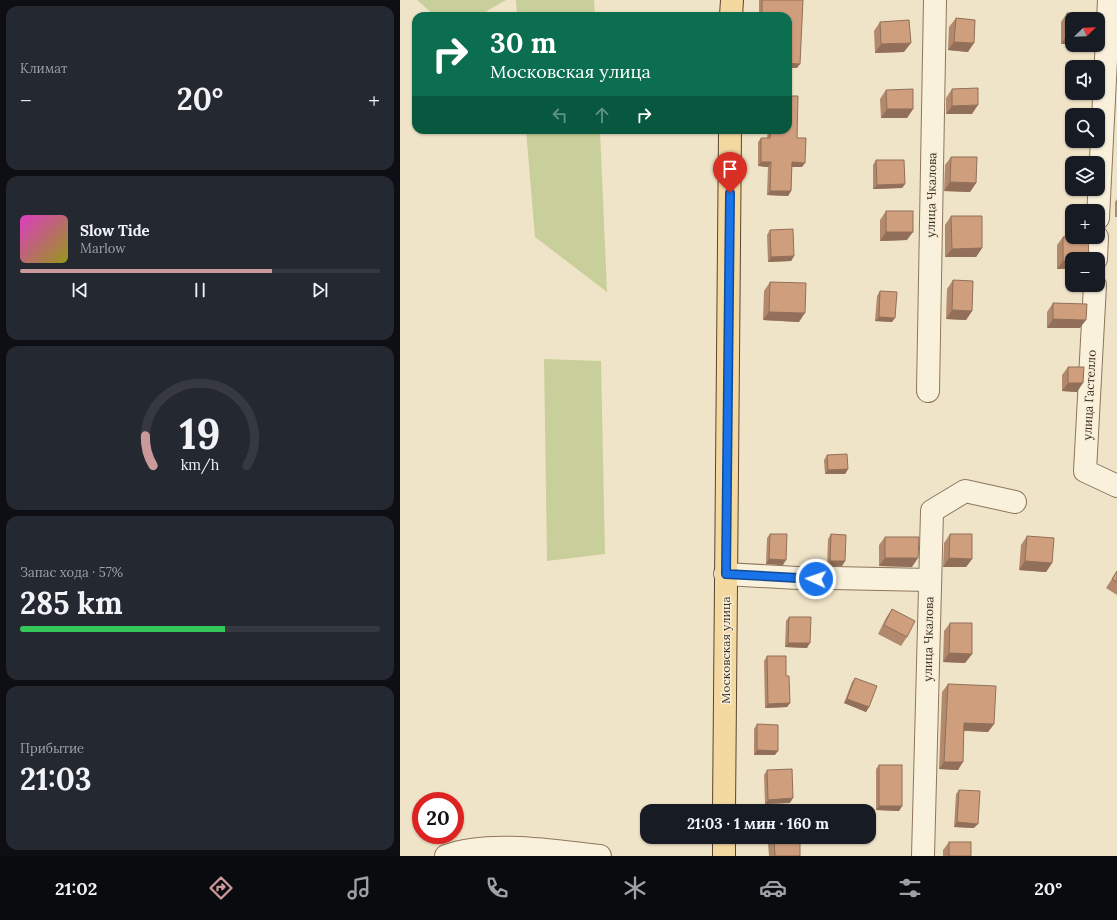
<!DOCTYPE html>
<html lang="ru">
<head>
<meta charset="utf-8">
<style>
  :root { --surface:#171b24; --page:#242831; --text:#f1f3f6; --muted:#9ea1a6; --line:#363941; --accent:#cc999b }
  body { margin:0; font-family:Lora,serif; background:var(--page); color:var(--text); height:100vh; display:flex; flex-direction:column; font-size:15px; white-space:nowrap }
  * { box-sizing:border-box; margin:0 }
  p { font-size:13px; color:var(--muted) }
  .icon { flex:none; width:22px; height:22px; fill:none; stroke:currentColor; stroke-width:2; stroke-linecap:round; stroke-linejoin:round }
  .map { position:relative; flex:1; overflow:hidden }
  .details { display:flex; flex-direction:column; gap:6px; padding:6px; background:#0d0f14; width:400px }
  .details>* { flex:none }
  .guide { position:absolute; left:12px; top:12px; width:380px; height:122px; border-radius:12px; box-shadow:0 1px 3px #0004; background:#0b6e4f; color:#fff; overflow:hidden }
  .needle { width:26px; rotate:67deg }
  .controls { position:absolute; left:665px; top:12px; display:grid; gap:8px }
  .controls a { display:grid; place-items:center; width:40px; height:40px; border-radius:8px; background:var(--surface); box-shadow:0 1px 3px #0004; font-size:20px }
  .speed { position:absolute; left:12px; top:792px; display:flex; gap:8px; font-size:20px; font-weight:700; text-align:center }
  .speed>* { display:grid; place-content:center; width:52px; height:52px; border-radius:50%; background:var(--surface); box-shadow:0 1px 3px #0004; line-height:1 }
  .speed .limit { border:6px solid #d22; background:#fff; color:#111 }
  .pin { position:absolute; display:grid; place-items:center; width:34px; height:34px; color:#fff; margin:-41px -17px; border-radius:50% 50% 50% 0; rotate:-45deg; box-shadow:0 0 4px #0007 }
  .pin .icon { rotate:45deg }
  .me { position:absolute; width:44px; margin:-22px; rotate:273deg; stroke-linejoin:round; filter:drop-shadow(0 0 3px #0008) }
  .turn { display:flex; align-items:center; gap:14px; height:84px; padding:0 12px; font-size:18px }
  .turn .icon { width:52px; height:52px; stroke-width:2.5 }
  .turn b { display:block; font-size:28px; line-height:34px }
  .lanes { display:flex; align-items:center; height:38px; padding:0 12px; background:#0003; justify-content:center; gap:20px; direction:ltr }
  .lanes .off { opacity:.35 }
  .big { font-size:30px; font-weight:800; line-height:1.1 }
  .details .tile { flex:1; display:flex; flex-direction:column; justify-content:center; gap:6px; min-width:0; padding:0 14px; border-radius:12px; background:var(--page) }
  .details .dial { align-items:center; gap:0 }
  .dial svg { height:104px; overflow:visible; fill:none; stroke:var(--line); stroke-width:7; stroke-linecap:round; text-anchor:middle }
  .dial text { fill:var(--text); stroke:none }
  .song { display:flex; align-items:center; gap:12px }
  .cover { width:48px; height:48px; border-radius:6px; background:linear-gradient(135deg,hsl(310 70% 55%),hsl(60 70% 35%)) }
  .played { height:4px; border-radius:2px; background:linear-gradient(90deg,var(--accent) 70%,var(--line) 70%) }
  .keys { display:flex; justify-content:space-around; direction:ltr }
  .heat { display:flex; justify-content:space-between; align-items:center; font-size:22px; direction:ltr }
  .charge { height:6px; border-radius:3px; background:linear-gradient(90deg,#34c759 57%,var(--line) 0) }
  .trip { position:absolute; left:240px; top:804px; width:236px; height:40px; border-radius:12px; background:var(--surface); box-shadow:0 1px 3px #0004; font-weight:800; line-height:40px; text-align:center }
  .tab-bar { display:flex; height:64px; justify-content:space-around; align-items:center; background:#090b0e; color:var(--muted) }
  .tab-bar .icon { width:28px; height:28px }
  .tab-bar .active { color:var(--accent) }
  .tab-bar b { font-size:18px; color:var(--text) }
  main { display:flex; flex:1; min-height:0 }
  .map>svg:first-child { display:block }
  .green { fill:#c9cf9b }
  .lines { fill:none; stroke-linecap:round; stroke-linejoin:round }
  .minor-casing { stroke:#8d765c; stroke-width:24 }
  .major-casing { stroke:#5b4430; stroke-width:24 }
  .minor { stroke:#faf1dc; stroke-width:22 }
  .major { stroke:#f3d9a0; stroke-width:22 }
  .wall { fill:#b2896c }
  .shaded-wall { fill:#916f58 }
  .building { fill:#cf9f7d; stroke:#916f58 }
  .route-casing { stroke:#114b97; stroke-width:10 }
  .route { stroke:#1a73e8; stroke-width:7 }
  .labels { text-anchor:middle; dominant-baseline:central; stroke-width:3; stroke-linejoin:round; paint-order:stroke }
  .street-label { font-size:12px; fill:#3d2e20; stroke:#f7eed8 }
</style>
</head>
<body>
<main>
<section class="details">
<div class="tile"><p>Климат</p>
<div class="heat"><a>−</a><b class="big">20°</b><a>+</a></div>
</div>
<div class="tile">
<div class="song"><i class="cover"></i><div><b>Slow Tide</b><p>Marlow</p></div></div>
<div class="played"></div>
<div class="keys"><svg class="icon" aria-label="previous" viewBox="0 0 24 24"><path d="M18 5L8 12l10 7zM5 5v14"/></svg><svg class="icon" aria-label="pause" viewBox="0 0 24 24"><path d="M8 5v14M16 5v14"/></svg><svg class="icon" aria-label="next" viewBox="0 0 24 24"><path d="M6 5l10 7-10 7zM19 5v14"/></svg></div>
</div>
<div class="tile dial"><svg viewBox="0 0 100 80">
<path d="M14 69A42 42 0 1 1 86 69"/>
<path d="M14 69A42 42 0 0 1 8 46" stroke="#cc999b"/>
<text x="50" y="56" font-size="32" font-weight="700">19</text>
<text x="50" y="72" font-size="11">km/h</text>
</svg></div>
<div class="tile"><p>Запас хода · 57%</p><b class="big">285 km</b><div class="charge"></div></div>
<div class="tile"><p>Прибытие</p><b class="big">21:03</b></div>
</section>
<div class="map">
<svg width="717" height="856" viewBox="0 0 717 856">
  <rect width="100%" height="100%" fill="#f0e4c8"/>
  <g class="green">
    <polygon points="17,0 106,0 78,16 35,16"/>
    <polygon points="116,0 194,0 195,16 117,16"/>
    <polygon points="126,130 200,130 207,292 135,237"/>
    <polygon points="144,359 201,361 205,554 147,561"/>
  </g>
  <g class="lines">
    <defs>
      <g id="minor">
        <polyline points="698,218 709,0"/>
        <polyline points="696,259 697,237"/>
        <polyline points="695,285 685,471 717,486"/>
        <polyline points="528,391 535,0"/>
        <polyline points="325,574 416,579"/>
        <polyline points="433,578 529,580"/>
        <path d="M46,856C89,840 155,851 200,856"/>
        <polyline points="523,856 532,511 565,491 615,502"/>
      </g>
      <g id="major">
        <polyline points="331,16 332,0"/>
        <polyline points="324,811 330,130"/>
        <polyline points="324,856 324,837"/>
      </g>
    </defs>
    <use href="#minor" class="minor-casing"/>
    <use href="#major" class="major-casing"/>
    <use href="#minor" class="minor"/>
    <use href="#major" class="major"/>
  </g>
  <g class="wall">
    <polygon points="359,0 403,0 397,68 388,16 359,16"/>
    <polygon points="667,13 672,19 672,44 661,44 661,22"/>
    <polygon points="556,18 568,52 548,50 549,27"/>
    <polygon points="480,22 504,52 475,53 474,31"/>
    <polygon points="552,89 572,114 546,114 546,98"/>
    <polygon points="486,90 513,109 507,118 481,118 480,99"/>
    <polygon points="368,130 388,130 397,138 402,167 392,167 391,191 388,196 367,195 368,167 358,166 358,142 361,138 367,138"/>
    <polygon points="551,157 576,183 570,192 544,191 545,165"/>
    <polygon points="476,160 505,184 502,188 473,189 473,165"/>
    <polygon points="717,199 717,217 715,217 715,202"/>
    <polygon points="486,211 507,240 480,241 480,220"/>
    <polygon points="551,216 582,248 576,257 545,257 545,225"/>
    <polygon points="370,230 394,256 391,261 368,262 367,235"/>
    <polygon points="663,237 689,259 657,269 657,245"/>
    <polygon points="553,280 572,311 566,320 546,319 547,289"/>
    <polygon points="370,282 399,322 363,320 364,291"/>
    <polygon points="480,291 492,322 475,321 477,296"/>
    <polygon points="653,303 680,328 647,328 647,312"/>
    <polygon points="668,367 677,392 662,391 662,375"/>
    <polygon points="427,455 448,469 445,474 425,474 424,460"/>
    <polygon points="370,534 383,565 366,564 367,538"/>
    <polygon points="431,534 445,561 442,566 427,566 428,539"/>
    <polygon points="550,534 572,559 566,567 543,567 544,543"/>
    <polygon points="627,536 652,563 646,572 619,570 621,545"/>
    <polygon points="485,537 512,567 479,566 479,545"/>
    <polygon points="717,571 717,595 706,588"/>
    <polygon points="492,609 507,637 501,646 478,634 486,618"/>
    <polygon points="389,617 407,648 385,647 386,621"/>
    <polygon points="550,623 572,654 565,663 543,662 544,631"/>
    <polygon points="367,656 386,676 390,703 387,707 365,708 364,661"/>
    <polygon points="455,678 469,707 466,712 444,703 452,682"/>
    <polygon points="548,684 594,724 588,732 564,731 558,770 539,769 542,692"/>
    <polygon points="357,724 375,755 354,755 354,729"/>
    <polygon points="479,765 502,806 499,811 476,810 476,769"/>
    <polygon points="367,770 390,803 365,804 364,775"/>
    <polygon points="559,790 574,828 554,827 556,794"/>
    <polygon points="373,837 400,837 400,856 369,856 368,844"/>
    <polygon points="549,842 571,856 543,856 543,850"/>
  </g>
  <g class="shaded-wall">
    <polygon points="362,13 371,13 369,16 360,16"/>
    <polygon points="667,35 672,35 672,44 661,44"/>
    <polygon points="554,42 574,43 568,52 548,50"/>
    <polygon points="511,43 504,52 475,53 481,44"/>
    <polygon points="388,63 400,64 397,68 388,68"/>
    <polygon points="578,105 572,114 546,114 552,106"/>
    <polygon points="487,109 513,109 507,118 481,118"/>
    <polygon points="361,162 371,162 368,167 358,166"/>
    <polygon points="392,162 405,163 402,167 389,167"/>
    <polygon points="550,182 576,183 570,192 544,191"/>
    <polygon points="505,184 502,188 473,189 477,185"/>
    <polygon points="370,191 391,191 388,196 367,195"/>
    <polygon points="486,232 513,232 507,240 480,241"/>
    <polygon points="582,248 576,257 545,257 552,249"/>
    <polygon points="394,256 391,261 368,262 371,257"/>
    <polygon points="663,261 672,261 672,269 657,269"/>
    <polygon points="552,310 572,311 566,320 546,319"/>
    <polygon points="369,312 405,313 399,322 363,320"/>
    <polygon points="479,317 495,318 492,322 475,321"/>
    <polygon points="653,319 686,320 680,328 647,328"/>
    <polygon points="668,383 683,383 677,392 662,391"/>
    <polygon points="448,469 445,474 425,474 428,470"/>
    <polygon points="485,558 518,558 512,567 479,566"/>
    <polygon points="549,558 572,559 566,567 543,567"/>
    <polygon points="369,559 386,560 383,565 366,564"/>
    <polygon points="430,561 445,561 442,566 427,566"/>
    <polygon points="625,561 652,563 646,572 619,570"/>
    <polygon points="388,643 410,643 407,648 385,647"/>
    <polygon points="549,653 572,654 565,663 543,662"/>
    <polygon points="447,699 469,707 466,712 444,703"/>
    <polygon points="390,703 387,707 365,708 368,704"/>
    <polygon points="564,723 594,724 588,732 559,730"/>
    <polygon points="357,750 378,751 375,755 354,755"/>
    <polygon points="544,762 563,762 558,770 539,769"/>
    <polygon points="393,798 390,803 365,804 368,800"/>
    <polygon points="479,806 502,806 499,811 476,810"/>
    <polygon points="557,822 578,824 574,828 554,827"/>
  </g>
  <g class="building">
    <polygon points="362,0 403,0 400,64 388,63 388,16 371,16 371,13 362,13"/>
    <polygon points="667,13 689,13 689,19 672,19 672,35 667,35"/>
    <polygon points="556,18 575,20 574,43 554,42"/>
    <polygon points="509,20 511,43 481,44 480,22"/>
    <polygon points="578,88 578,105 552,106 552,89"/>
    <polygon points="513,89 513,109 487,109 486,90"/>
    <polygon points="388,96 398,96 397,138 406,138 405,163 392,162 391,191 370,191 371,162 361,162 361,138 370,138 371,130 388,130"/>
    <polygon points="551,157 577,157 576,183 550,182"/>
    <polygon points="476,160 504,160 505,184 477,185"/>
    <rect x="486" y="211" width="27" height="21"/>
    <polygon points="551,216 582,216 582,248 552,249"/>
    <polygon points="393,229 394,256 371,257 370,230"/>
    <polygon points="672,236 672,237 688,237 689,259 672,259 672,261 663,261 663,237"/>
    <polygon points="553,280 573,281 572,311 552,310"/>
    <polygon points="370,282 406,283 405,313 369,312"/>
    <polygon points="480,291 497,292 495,318 479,317"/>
    <polygon points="653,303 687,304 686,320 653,319"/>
    <polygon points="668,367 684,367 683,383 668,383"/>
    <polygon points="447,454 448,469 428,470 427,455"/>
    <polygon points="370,534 387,534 386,560 369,559"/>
    <polygon points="431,534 446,535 445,561 430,561"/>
    <polygon points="550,534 572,534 572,559 549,558"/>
    <polygon points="627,536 654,538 652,563 625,561"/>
    <polygon points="485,537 519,537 518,558 485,558"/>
    <polygon points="717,571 717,582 712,579"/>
    <polygon points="492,609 515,621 507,637 484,625"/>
    <polygon points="389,617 411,617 410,643 388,643"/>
    <polygon points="550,623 572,623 572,654 549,653"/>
    <polygon points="367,656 386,656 386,676 389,676 390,703 368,704"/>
    <polygon points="455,678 477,686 469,707 447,699"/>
    <polygon points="548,684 596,686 594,724 564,723 563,762 544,762"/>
    <polygon points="357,724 378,725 378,751 357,750"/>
    <rect x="479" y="765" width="23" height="41"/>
    <polygon points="392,769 393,798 368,800 367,770"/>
    <polygon points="559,790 580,791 578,824 557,822"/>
    <polygon points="374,837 400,837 400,856 375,856"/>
    <rect x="549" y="842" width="22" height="14"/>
  </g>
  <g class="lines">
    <defs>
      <polyline id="route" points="330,193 326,574 416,579"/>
    </defs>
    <use href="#route" class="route-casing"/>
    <use href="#route" class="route"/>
  </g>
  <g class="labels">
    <g class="street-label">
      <text transform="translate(531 195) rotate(-89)">улица Чкалова</text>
      <text transform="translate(689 395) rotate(-87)">улица Гастелло</text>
      <text transform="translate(528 639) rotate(-89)">улица Чкалова</text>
      <text transform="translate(325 650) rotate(-90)">Московская улица</text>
    </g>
  </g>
</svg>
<div class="controls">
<a><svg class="needle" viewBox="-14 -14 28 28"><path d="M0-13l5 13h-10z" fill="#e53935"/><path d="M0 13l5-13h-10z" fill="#9ea1a6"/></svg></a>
<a><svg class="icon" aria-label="sound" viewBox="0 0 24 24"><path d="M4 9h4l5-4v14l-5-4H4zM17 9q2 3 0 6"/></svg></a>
<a><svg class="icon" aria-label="search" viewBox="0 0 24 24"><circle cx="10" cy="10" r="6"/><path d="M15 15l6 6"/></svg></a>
<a><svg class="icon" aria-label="layers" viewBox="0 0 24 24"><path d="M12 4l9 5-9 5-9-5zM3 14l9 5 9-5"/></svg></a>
<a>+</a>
<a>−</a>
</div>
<div class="speed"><div class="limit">20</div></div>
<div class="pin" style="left:330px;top:193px;background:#d93025"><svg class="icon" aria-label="arrive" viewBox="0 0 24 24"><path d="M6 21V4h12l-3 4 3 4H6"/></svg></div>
<svg class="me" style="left:416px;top:579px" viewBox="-20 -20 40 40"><circle r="17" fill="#1a73e8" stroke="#fff" stroke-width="3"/><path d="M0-11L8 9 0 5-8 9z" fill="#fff"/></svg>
<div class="trip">21:03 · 1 мин · 160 m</div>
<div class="guide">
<div class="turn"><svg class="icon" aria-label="right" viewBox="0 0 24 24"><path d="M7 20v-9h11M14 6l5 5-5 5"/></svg><div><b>30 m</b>Московская улица</div></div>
<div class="lanes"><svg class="icon off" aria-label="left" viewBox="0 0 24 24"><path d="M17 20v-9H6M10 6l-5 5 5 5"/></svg><svg class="icon off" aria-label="ahead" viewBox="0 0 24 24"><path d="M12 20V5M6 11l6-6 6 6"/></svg><svg class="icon" aria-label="right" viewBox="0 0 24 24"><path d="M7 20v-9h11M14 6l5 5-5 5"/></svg></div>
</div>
</div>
</main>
<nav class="tab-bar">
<b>21:02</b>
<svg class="icon active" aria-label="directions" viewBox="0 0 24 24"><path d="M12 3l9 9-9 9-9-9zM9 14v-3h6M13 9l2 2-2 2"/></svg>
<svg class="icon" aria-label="music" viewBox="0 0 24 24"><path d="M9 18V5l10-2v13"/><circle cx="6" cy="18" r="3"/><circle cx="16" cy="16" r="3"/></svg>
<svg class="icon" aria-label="phone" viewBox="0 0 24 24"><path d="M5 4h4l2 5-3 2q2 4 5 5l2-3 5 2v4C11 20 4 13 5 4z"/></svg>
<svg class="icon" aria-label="climate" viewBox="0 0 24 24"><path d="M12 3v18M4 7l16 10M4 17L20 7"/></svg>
<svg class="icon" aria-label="car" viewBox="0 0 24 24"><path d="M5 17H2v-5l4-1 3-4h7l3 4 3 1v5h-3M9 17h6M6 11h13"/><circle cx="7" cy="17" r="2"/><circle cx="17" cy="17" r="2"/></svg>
<svg class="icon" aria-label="filters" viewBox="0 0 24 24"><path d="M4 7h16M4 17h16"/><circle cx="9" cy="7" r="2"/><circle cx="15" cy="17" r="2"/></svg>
<b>20°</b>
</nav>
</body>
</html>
